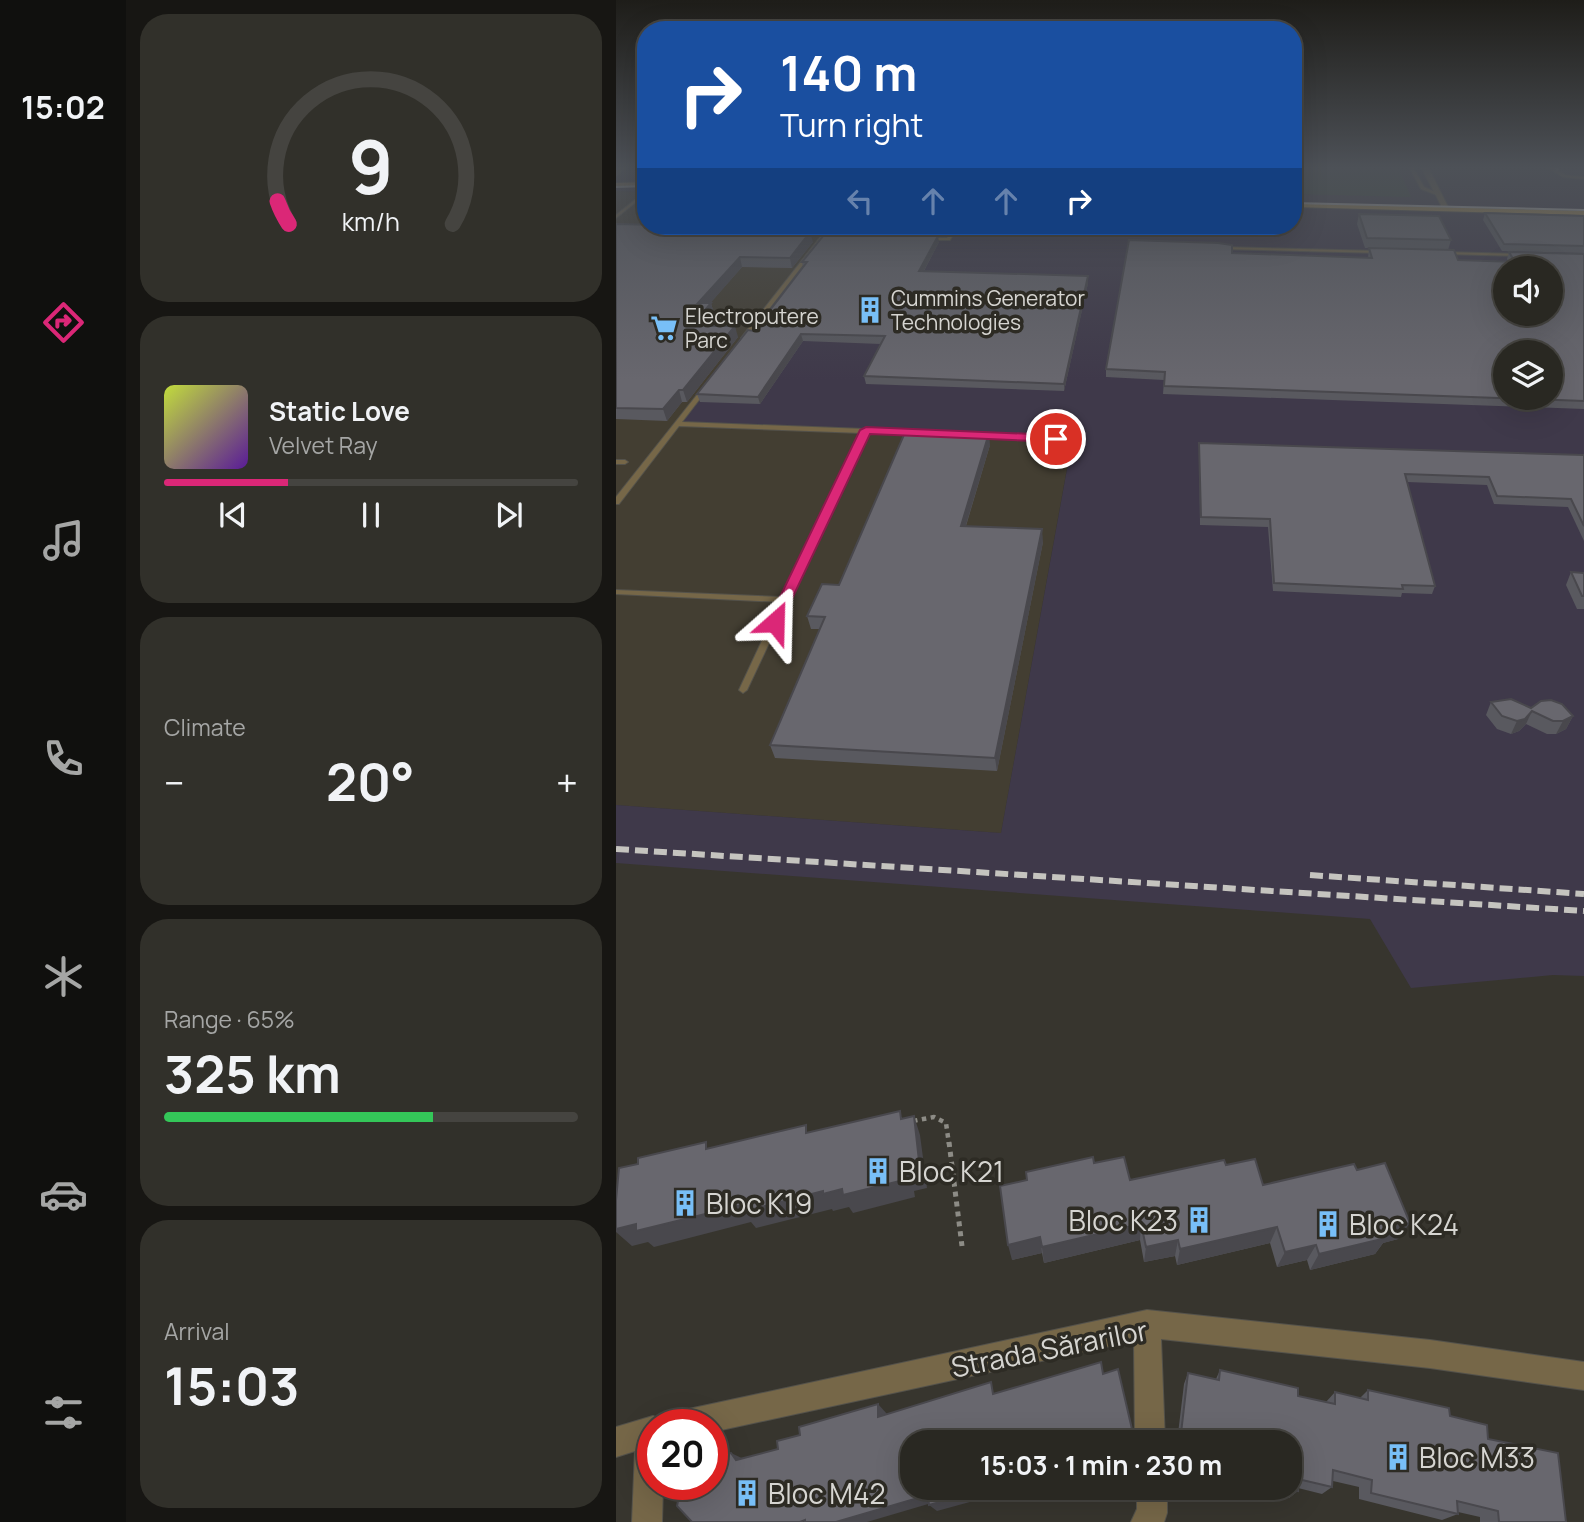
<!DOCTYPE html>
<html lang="en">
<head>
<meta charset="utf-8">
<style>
  :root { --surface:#292822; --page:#31302a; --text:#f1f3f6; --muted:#a5a6a5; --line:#454440; --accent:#db2777 }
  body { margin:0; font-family:Manrope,sans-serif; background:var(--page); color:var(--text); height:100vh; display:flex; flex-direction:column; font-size:26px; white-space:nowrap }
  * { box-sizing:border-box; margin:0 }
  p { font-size:23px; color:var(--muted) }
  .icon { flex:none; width:38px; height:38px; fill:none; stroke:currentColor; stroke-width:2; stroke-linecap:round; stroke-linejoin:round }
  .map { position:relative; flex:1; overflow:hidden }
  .side { display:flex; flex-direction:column; gap:14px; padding:14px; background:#171613; width:490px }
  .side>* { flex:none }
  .guide { position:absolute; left:21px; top:21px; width:665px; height:214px; border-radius:28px; box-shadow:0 7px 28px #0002,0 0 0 2px var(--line); background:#1a4fa0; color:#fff; overflow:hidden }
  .tools { position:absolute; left:877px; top:256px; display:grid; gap:14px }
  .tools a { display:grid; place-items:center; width:70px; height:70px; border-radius:50%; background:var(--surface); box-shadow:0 7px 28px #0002,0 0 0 2px var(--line); font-size:35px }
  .speed { position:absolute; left:21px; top:1409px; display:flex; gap:14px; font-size:35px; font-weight:700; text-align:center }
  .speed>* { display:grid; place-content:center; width:91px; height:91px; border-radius:50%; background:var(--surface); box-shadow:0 7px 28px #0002,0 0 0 2px var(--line); line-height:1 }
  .speed .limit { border:10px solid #d22; background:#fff; color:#111 }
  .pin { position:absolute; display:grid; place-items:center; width:60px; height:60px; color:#fff; margin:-30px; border:4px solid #fff; border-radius:50%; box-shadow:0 2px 7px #0007 }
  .me { position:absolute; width:77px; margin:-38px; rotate:25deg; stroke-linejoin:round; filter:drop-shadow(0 0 5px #0008) }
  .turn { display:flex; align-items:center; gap:24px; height:147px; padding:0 28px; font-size:32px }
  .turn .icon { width:91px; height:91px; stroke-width:2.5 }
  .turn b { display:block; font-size:49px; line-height:60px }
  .lanes { display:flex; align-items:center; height:66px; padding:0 28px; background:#0003; justify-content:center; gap:35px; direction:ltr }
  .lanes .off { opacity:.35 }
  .big { font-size:52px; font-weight:700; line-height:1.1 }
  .side .tile { flex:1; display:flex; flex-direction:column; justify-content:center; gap:10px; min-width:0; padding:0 24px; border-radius:28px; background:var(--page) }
  .side .dial { align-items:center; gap:0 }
  .dial svg { height:182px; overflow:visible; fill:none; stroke:var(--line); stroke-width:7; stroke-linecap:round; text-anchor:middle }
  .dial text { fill:var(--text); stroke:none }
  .song { display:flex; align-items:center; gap:21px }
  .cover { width:84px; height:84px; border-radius:10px; background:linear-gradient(135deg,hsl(70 70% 55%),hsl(270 70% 35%)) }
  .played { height:7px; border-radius:4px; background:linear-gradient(90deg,var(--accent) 30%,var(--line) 30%) }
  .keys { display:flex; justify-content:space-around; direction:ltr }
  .heat { display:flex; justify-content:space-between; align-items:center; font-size:38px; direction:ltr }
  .charge { height:10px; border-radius:5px; background:linear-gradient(90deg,#34c759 65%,var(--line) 0) }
  .trip { position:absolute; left:284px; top:1430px; width:402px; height:70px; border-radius:28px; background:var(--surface); box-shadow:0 7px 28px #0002,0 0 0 2px var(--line); font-weight:700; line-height:70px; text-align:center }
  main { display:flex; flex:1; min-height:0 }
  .dock { display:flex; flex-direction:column; width:126px; justify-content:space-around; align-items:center; background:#10100e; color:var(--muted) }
  .dock .icon { width:49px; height:49px }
  .dock .selected { color:var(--accent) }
  .dock b { font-size:32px; color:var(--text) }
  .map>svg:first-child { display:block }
  .built { fill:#433e32 }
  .industrial { fill:#3f394a; fill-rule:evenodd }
  .green { fill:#394a3e }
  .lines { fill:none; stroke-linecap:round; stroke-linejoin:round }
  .service-casing { stroke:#54524b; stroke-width:2 }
  .minor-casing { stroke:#54524b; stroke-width:2 }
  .primary-casing { stroke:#54524b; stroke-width:2 }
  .path-far1 { stroke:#8d8c86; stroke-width:4.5; stroke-dasharray:4.5 4.5; stroke-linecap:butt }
  .path { stroke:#8d8c86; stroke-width:5; stroke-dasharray:5 5; stroke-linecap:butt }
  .service { fill:#766748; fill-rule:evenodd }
  .minor { fill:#766748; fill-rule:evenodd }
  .primary { fill:#b59755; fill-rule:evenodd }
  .tram { stroke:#c5c4bf; stroke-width:2 }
  .rail-far1 { stroke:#c5c4bf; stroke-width:2.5; stroke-dasharray:5 2.5; stroke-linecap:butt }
  .rail { stroke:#c5c4bf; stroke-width:6; stroke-dasharray:13 6; stroke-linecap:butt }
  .wall { fill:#59595f }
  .shaded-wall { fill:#49484d }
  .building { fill:#68676e; stroke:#49484d; stroke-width:2; fill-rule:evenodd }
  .route { fill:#db2777; stroke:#8e194d; stroke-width:2 }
  .labels { text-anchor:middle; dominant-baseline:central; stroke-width:7; stroke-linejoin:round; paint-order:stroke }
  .far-poi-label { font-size:21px; fill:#d6d5d1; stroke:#2d2b24; text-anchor:start }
  .near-poi-label { font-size:28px; fill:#d6d5d1; stroke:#2d2b24; text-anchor:start }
  .near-street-label { font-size:28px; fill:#d6d5d1; stroke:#2d2b24 }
</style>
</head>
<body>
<main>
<nav class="dock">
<b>15:02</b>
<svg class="icon selected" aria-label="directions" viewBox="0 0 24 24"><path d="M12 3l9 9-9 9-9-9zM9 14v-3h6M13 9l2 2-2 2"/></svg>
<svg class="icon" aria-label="music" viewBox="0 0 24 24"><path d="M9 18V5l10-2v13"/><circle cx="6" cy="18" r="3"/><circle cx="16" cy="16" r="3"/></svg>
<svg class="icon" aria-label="phone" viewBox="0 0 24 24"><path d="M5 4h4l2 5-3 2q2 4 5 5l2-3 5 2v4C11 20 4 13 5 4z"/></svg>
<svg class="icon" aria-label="climate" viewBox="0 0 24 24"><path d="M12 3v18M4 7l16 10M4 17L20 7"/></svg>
<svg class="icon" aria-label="car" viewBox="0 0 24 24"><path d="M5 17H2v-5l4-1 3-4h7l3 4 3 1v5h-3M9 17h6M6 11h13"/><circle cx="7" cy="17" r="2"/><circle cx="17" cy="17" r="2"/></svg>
<svg class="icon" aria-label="filters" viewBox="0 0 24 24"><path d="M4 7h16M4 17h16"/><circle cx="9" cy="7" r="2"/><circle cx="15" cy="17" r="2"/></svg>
</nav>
<section class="side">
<div class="tile dial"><svg viewBox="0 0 100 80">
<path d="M14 69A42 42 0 1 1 86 69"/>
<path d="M14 69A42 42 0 0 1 9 59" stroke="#db2777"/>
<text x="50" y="56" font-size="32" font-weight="700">9</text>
<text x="50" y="72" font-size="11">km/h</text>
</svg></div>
<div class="tile">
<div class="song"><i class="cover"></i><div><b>Static Love</b><p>Velvet Ray</p></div></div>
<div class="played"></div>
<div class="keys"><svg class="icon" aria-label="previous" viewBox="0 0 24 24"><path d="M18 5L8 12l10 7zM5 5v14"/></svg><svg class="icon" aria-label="pause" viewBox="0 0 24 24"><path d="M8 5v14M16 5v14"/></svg><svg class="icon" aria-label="next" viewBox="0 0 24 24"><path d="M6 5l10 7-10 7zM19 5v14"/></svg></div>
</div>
<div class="tile"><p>Climate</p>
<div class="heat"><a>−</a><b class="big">20°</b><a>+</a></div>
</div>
<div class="tile"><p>Range · 65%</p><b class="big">325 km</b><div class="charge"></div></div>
<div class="tile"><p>Arrival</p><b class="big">15:03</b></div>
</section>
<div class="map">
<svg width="968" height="1522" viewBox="0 0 968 1522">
  <rect width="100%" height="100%" fill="#37352e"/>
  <polygon class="built" points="0,191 30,192 30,226 209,233 305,430 457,435 385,833 0,805"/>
  <g class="industrial">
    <polygon points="8,167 30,167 30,192 0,191 0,174"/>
    <path d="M677,167H968V976L937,975L795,988L754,919L0,863V805L385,833L457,436L61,424L208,233L71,229L74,226H677ZM889,268H934V313H889ZM889,352H934V397H889Z"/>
  </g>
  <polygon class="green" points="677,167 782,167 795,197 677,194"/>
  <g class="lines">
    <defs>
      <g id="service">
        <polygon points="793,167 797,167 808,187 826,195 826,197 805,189"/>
        <polygon points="930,167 936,167 949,175 968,177 968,179 947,177"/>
        <polygon points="30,191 30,194 0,218 0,215"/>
        <polygon points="213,226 217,226 129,340 125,340 125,338"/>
        <polygon points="338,226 342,226 334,240 312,240 310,239 312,238 331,238"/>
        <polygon points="606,247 765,251 767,252 765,253 604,249"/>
        <polygon points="829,252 904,254 906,255 904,256 827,254"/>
        <polygon points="88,386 93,387 66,422 300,431 303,433 300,435 252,433 131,690 127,693 123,690 164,602 0,594 0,590 166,597 246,433 63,426 3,504 0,504 0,497"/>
        <polygon points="360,433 440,437 443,439 440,441 358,436 358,434"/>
        <polygon points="0,460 9,460 12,462 9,464 0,464"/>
      </g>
      <g id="minor">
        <polygon points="3,167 11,167 0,176 0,170"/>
        <polygon points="805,167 812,167 834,211 827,209"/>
        <polygon points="531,1310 814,1340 968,1362 968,1390 814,1368 545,1339 549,1442 519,1442 518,1341 96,1432 96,1424 54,1424 58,1414 68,1410"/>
        <polygon points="37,1416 47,1421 49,1424 37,1424 37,1484 47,1484 46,1522 16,1522 19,1451 0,1457 0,1427"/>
        <polygon points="521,1488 551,1488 551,1513 548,1522 515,1522 521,1509"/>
      </g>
      <g id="primary">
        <polygon points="30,182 30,186 0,187 0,183"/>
        <polygon points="677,203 968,211 968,215 677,207"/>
      </g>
    </defs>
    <use href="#service" class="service-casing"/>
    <use href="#minor" class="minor-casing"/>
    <use href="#primary" class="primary-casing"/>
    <polyline class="path-far1" points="297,1121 318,1117 330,1123 333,1144"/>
    <polyline class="path" points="333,1142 346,1246"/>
    <use href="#service" class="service"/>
    <use href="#minor" class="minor"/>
    <use href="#primary" class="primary"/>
    <g class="tram">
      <polyline points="0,187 30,186"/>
      <polyline points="677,203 968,210"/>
    </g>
    <polyline class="rail-far1" points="940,167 942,170"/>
    <g class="rail">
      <polyline points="0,849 968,911"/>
      <polyline points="694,875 968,894"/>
    </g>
  </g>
  <g class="wall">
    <polygon points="869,213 968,216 968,253 886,251 867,220"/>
    <polygon points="743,214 835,240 832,250 749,248 741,224"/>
    <polygon points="0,224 30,226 101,226 99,229 89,229 89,230 197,242 176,268 126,267 94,303 95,303 98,314 96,317 106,326 122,337 71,402 66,402 51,421 0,419"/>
    <polygon points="294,226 332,226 327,235 293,234 293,227"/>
    <polygon points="323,242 308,271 472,276 472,283 448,391 250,384 248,376 265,344 187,341 144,404 84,402 81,394 138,331 187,267 186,262"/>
    <polygon points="753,248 842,260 892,262 891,259 893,252 968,254 968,409 547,394 548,380 490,377 490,369 616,253 752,258"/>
    <polygon points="583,443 968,455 968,541 952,507 878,504 871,485 791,482 819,586 816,594 786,593 785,597 657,591 652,527 584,525"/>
    <polygon points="374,445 350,526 427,542 381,771 159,758 154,745 204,629 195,629 191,616 223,585"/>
    <polygon points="955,572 968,573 968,609 961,609 950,585"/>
    <polygon points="875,702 915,708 957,716 950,729 940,734 931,734 910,724 903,731 895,734 881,729 870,715"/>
    <polygon points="478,1163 514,1180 610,1165 647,1185 741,1170 782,1239 767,1243 759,1254 694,1270 691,1260 661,1267 654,1243 561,1265 559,1256 528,1262 524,1240 428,1263 426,1253 396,1260"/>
    <polygon points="604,1370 682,1396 710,1402 719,1392 744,1398 752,1390 834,1416 872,1439 950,1522 864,1522 864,1517 842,1512 842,1514 826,1520 743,1499 743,1487 717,1481 716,1487 706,1494 682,1488 682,1491 673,1498 631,1488 674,1488 674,1442 561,1442 568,1384 572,1373 600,1379"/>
  </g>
  <g class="shaded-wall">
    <polygon points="327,226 332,226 327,235 326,229"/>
    <polygon points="194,232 197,242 176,268 174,258"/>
    <polygon points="322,236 323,242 304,278 303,271"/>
    <polygon points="124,257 126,267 85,314 82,303"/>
    <polygon points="472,276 472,283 448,391 448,384"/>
    <polygon points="95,303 98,314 87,327 84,316"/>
    <polygon points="103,317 106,328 96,326"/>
    <polygon points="119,326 122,337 71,402 67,390"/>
    <polygon points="185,334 187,341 144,404 142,397"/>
    <polygon points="63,390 66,402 51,421 47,409"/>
    <polygon points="373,433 374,445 346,538 345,526"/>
    <polygon points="426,529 427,542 381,771 379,758"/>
    <polygon points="916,711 910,724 903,731 895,734 901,721"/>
    <polygon points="957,716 950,729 940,734 947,721"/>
    <polygon points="298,1116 304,1135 311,1188 298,1191 299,1197 237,1213 233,1207 217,1211 216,1209 140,1228 135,1222 38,1247 32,1242 16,1246 0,1232 0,1229 20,1224 207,1191 291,1173"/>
    <polygon points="794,1223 782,1239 767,1243 759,1254 694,1270 703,1254 767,1229"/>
    <polygon points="525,1224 524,1240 428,1263 426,1247"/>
    <polygon points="661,1227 654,1243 561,1265 564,1249"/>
    <polygon points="424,1237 426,1253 396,1260 392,1245"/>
    <polygon points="562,1240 559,1256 528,1262 530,1247"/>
    <polygon points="700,1245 691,1260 661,1267 669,1252"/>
    <polygon points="262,1404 271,1414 262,1417"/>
    <polygon points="115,1453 132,1461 120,1460"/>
    <polygon points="375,1488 405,1488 321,1511 313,1505"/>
    <polygon points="312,1495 319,1502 251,1522 220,1522"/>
  </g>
  <g class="building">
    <polygon points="869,213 968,216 968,246 888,244"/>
    <polygon points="743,214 823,216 835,240 751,238"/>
    <polygon points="0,224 88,226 85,229 194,232 174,258 124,257 82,303 95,303 84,316 103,317 96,326 119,326 67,390 63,390 47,409 0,408"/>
    <polygon points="294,226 327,226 326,229 293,227"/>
    <polygon points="213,233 322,236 303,271 472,276 448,384 248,376 269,336 185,334 142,397 81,394 132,330 138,331 191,262 186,262 207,236"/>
    <path d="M513,240L602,243L616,245V253L756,258L753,248L838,250L842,260L899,262L893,252L968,254V401L548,386L549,372L490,369ZM889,268H934V313H889ZM889,352H934V397H889Z"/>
    <polygon points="290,430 373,433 345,526 426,529 379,758 154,745 209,617 191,616 206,584 223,585"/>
    <polygon points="583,443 968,455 968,526 955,499 881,496 873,477 789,474 819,586 786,585 787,589 658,583 654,519 585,517"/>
    <polygon points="955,572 968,573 968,596 966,596"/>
    <polygon points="895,699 915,708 925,701 935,700 946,704 957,716 947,721 937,721 916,711 909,719 901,721 886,716 875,702"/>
    <polygon points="284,1111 285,1119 298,1116 304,1170 291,1173 292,1179 227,1195 226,1189 207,1194 207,1191 126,1212 126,1205 20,1231 20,1224 0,1229 0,1200 3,1168 22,1164 22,1158 90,1142 90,1149 190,1125 190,1133"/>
    <polygon points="477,1157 478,1163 508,1157 514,1180 608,1160 610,1165 639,1159 647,1185 738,1164 741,1170 769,1163 794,1223 767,1229 770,1238 703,1254 700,1245 669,1252 661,1227 564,1249 562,1240 530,1247 525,1224 426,1247 424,1237 392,1245 384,1186 411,1180 410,1172"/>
    <polygon points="485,1362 487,1374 502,1369 519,1442 296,1442 296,1488 375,1488 313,1505 312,1495 220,1522 189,1522 189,1520 184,1522 76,1522 61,1506 64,1491 70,1484 96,1484 96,1456 115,1453 120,1460 162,1449 161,1441 184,1435 183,1427 262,1404 262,1417 375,1382 377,1394"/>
    <polygon points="604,1370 682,1388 682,1396 719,1404 719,1392 752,1400 752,1390 833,1408 834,1416 871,1425 872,1439 942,1453 950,1522 883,1522 882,1511 841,1501 842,1514 755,1493 756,1480 717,1470 716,1487 682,1479 682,1491 669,1488 674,1488 674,1442 564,1442 572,1373 603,1380"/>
  </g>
  <linearGradient id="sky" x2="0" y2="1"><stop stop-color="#1e1d19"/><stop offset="0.44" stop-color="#4d5157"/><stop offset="1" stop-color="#4d5157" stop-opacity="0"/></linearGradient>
  <rect width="968" height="380" fill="url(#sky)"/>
  <polygon class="route" points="250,427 440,435 446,439 440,442 254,434 165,622 163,625 154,625 152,622 244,430"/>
  <defs>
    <symbol id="building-bare" viewBox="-9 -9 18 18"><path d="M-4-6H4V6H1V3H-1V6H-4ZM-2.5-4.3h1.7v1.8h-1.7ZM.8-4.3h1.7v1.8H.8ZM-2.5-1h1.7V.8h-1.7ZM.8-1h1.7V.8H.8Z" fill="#78bff7" stroke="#2d2b24" stroke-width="2.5" paint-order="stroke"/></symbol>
    <symbol id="supermarket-bare" viewBox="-9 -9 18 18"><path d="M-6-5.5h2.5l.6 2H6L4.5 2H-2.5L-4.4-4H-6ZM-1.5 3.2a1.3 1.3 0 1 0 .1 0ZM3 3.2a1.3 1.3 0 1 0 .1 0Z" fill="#78bff7" stroke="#2d2b24" stroke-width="2.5" paint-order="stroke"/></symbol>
  </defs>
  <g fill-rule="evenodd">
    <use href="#building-bare" x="235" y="291" width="38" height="38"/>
    <use href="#supermarket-bare" x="29" y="309" width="38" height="38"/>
    <use href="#building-bare" x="243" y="1152" width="38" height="38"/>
    <use href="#building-bare" x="50" y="1184" width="38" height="38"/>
    <use href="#building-bare" x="564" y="1201" width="38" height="38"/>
    <use href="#building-bare" x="693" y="1205" width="38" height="38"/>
    <use href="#building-bare" x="763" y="1438" width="38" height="38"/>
    <use href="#building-bare" x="112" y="1474" width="38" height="38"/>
  </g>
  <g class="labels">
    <g class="far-poi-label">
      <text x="275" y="298">Cummins Generator<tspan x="275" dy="24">Technologies</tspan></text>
      <text x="69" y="316">Electroputere<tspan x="69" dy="24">Parc</tspan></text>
    </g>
    <g class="near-poi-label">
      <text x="283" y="1171">Bloc K21</text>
      <text x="90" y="1203">Bloc K19</text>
      <text x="562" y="1220" text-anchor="end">Bloc K23</text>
      <text x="733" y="1224">Bloc K24</text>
      <text x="803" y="1457">Bloc M33</text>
      <text x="152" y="1493">Bloc M42</text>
    </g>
    <g class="near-street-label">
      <text transform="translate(433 1348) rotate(-11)">Strada Sărarilor</text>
    </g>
  </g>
</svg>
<div class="tools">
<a><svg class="icon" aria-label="sound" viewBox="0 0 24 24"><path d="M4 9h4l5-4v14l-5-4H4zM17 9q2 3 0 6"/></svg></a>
<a><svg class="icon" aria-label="layers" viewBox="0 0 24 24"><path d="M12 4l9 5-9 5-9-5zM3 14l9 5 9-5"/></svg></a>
</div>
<div class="speed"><div class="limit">20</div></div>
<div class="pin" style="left:440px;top:439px;background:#d93025"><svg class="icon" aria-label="arrive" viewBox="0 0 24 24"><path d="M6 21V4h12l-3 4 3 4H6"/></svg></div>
<svg class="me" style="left:159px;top:622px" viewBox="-20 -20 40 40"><path d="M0-17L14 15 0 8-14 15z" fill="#db2777" stroke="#fff" stroke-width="4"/></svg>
<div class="trip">15:03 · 1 min · 230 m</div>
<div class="guide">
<div class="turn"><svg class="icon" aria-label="right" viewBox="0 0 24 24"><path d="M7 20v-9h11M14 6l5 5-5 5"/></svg><div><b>140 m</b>Turn right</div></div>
<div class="lanes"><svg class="icon off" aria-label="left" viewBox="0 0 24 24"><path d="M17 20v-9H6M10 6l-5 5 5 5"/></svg><svg class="icon off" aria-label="ahead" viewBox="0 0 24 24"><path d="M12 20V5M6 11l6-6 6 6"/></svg><svg class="icon off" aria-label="ahead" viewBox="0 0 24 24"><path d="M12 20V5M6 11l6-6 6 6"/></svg><svg class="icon" aria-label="right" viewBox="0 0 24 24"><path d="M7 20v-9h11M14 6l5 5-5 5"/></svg></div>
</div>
</div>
</main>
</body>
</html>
